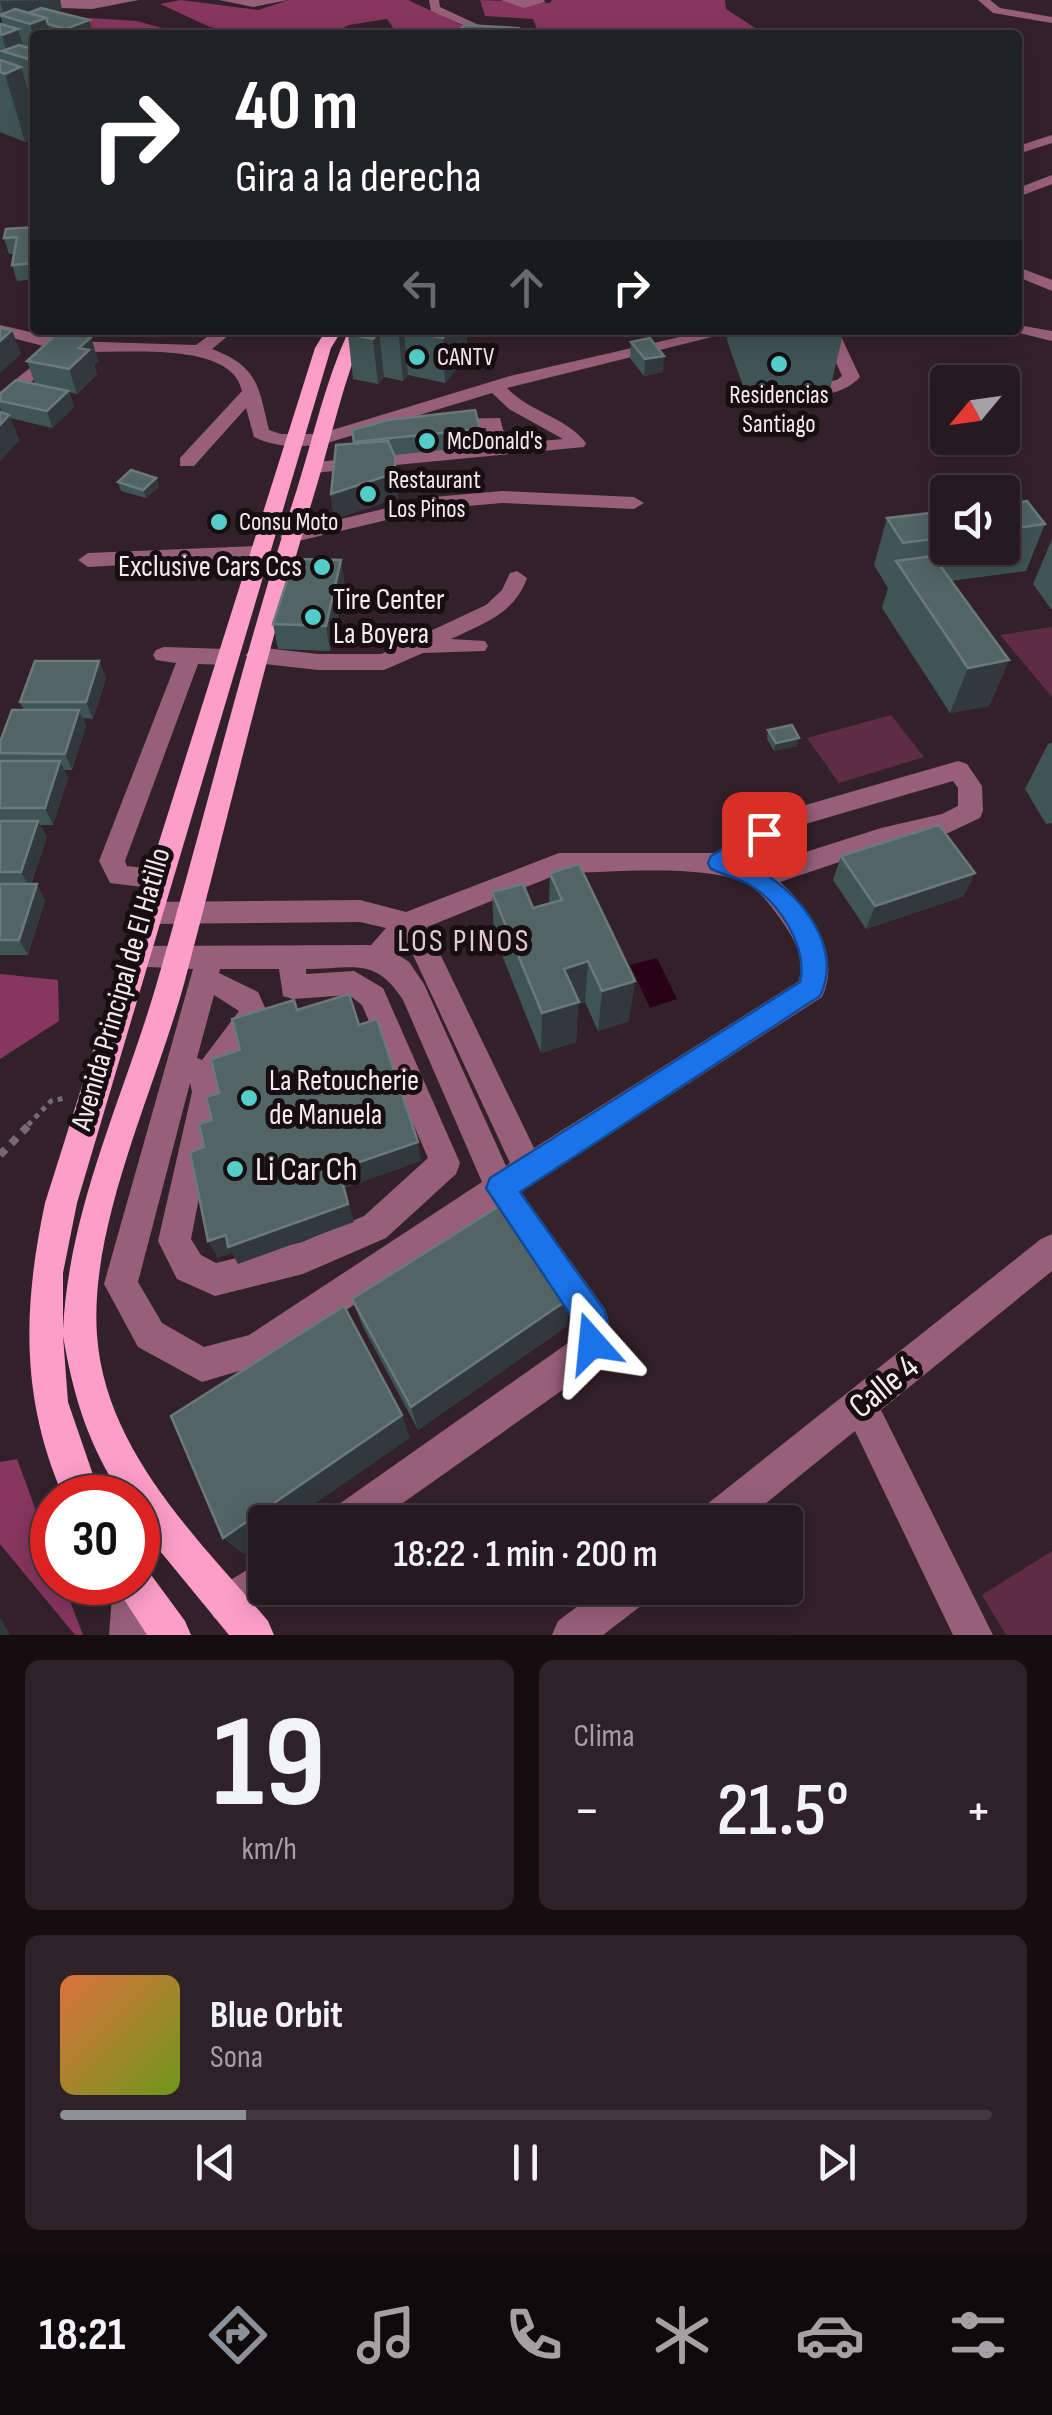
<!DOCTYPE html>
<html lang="es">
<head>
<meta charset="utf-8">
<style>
  :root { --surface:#26191f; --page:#2e2228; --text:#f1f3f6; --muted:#a4a0a4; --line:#42383d; --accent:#8c9099 }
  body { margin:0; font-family:"Sofia Sans Condensed",sans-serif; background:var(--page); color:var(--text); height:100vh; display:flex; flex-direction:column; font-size:38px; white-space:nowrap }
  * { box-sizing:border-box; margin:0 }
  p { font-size:32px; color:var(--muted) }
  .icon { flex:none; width:55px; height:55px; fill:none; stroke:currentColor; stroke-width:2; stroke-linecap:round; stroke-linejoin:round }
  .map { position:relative; height:1635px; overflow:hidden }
  .side { display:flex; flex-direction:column; gap:25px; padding:25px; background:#150e11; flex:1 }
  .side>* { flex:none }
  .banner { position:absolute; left:30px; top:30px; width:992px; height:305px; border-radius:10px; box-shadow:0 5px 25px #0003,0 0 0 2px var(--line); background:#202124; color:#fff; overflow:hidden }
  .needle { width:65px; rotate:241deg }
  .fabs { position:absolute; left:930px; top:365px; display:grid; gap:20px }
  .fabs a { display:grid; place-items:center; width:90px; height:90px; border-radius:10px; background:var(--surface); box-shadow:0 5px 25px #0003,0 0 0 2px var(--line); font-size:50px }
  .speed { position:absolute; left:30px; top:1475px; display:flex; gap:20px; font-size:50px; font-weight:700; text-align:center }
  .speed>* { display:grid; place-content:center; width:130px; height:130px; border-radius:50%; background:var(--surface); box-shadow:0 5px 25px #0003,0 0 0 2px var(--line); line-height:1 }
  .speed .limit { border:15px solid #d22; background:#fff; color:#111 }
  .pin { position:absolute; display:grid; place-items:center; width:85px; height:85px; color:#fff; margin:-42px; border-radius:20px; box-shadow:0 5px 15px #0006 }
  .me { position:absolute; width:110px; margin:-55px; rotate:342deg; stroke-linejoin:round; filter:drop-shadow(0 0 8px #0008) }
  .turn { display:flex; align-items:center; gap:35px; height:210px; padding:0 40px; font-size:45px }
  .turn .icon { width:130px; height:130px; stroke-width:2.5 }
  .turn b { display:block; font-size:70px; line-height:85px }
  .lanes { display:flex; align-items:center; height:95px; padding:0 40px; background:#0003; justify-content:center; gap:50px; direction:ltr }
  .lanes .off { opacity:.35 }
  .big { font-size:75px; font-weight:600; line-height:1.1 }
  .side .card { flex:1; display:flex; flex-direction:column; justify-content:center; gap:15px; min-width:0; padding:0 35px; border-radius:15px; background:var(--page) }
  .side .dial { align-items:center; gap:0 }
  .dial b { font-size:130px; line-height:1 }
  .song { display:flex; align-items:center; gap:30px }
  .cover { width:120px; height:120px; border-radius:15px; background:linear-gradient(135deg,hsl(20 70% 55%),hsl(80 70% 35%)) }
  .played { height:10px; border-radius:5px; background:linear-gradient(90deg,var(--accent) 20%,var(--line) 20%) }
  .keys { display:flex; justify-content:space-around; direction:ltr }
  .heat { display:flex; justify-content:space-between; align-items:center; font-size:55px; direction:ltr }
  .side .tiles { flex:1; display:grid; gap:25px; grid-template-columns:1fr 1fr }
  .card:last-child { grid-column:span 2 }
  .trip { position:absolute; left:248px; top:1505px; width:555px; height:100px; border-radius:10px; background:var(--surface); box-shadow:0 5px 25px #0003,0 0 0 2px var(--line); font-weight:600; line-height:100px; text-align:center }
  .tabs { display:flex; height:160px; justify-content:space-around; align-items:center; background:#0f0a0c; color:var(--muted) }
  .tabs .icon { width:70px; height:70px }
  .tabs .active { color:var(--accent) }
  .tabs b { font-size:45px; color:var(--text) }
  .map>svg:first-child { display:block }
  .green { fill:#5e2d44 }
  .forest { fill:#87365f }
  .water { fill:#280217 }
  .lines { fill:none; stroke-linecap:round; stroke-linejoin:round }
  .path-far1 { stroke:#78686f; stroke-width:5; stroke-dasharray:5 5; stroke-linecap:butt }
  .path { stroke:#78686f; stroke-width:8; stroke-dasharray:8 8; stroke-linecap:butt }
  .minor { fill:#985f79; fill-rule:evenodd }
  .major { fill:#fc9ec9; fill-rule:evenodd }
  .wall { fill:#3f5454 }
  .shaded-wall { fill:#32393c }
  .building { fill:#526464; stroke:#6c797a; stroke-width:2.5 }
  .route { fill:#1a73e8; stroke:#114b97; stroke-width:2.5 }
  .poi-dot { fill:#54cdc8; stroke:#160e11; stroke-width:4 }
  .labels { text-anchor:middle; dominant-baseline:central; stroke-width:10; stroke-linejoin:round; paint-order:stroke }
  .far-poi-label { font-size:25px; fill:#f6eaef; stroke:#160e11; text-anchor:start }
  .poi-label { font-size:30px; fill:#f6eaef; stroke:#160e11; text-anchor:start }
  .street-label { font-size:30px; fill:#f6eaef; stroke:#160e11 }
  .neighbourhood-label { font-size:32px; letter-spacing:2.5px; fill:#e1c8d2; stroke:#160e11 }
  .near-poi-label { font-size:35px; fill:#f6eaef; stroke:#160e11; text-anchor:start }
  .near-street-label { font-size:35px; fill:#f6eaef; stroke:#160e11 }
</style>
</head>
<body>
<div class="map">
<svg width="1052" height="1635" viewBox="0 0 1052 1635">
  <rect width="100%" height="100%" fill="#332129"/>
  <g class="green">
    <polygon points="1052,627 1052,697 1000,635"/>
    <polygon points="891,715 924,757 839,783 807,738"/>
    <polygon points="1052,1551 1052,1635 1006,1635 982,1595"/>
  </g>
  <g class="forest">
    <polygon points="181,0 258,10 289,0 408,0 483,35 398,35 387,19 349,25 330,35 248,35 210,27 160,4"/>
    <polygon points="480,0 550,3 552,0 725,0 726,9 766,35 539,35 533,19 485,16"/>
    <polygon points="58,16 137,21 187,35 0,31 0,23"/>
    <polygon points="0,974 58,980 59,1021 0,1059"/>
    <polygon points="17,1459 52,1554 52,1582 63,1583 83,1635 75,1635 0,1544 0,1462"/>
  </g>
  <polygon class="water" points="657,958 677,999 650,1008 630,965"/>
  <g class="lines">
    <polyline class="path-far1" points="28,1125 51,1101 65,1098"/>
    <polyline class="path" points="0,1155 31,1123"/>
    <g class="minor">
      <polygon points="0,0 139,0 92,9 0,6"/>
      <polygon points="219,0 288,0 253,7"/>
      <polygon points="429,0 439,0 440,7 496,33 485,35 431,11"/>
      <polygon points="501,0 544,0 545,2 524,8"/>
      <polygon points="978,0 990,0 1000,8 1052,17 1052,23 993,13"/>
      <polygon points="1052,135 1052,143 1018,154 1018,146"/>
      <polygon points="1052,175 1052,184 1018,197 1018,188"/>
      <polygon points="1018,267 1052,280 1052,291 1018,277"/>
      <path d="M0,325L69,341L196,345L216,330H235L212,349C259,367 258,386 269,430L281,434H319L510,376L710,330H740L507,388C530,413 565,416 586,443L584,447L313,473L306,471V463L489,445L486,428H440V420L446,419L500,418L507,444L563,439L509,409L492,393L327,443C302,448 276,448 254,437L246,408L194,466H180V458L242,391C231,337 111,356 69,351C46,348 23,340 0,335Z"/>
      <polygon points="1018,325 1052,331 1052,341 1007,330 1018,330"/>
      <path d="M822,330H838L860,377C835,405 772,399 738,393V385L744,384L802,385L837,380L842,376Z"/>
      <polygon points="51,351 66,355 0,406 0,392"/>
      <polygon points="502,491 634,497 644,503 634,509 502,503 433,509 290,543 280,537 283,533 433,497"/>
      <polygon points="259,546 266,547 266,557 88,567 78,560 88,553"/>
      <path d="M517,571L527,578C514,614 484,623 451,639L485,641L488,646L485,651L423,653L384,670H318L256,663L245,655L256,647L318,654H381L486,605L502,590L510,573Z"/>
      <polygon points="164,647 226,649 237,657 226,665 198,664 125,861 127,866 168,871 172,878 168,885 159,889 110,883 99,861 176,663 156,660 153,655 156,650"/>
      <path d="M958,761L967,764L982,786L983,811L980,818L948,833L881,848L780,882C811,910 842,955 822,997L521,1192L605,1309C614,1330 607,1348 595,1367L376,1522H327L332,1509L575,1338L576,1325L496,1209L269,1362L202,1382L138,1347L104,1284L193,969L126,966L122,958L126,950L136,946L371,945L386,928L360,922L148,924L139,921L135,913L139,905L148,902L360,900L406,912L559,853H715L778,813ZM953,781L958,788V806L942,814L881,828L759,867L743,861L795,827ZM561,873C609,873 706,863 747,884C762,892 774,910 784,924C797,944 804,957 799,981L534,1148L427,927ZM407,942L510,1163L506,1166L424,984L409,962L397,954ZM220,969H279L283,996L293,999L349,995L362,1005L428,1158L364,1216L302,1242L216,1263L201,1255L191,1239L222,1080L268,1014L258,992L219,973ZM306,969C353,969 375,956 403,1000L482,1182L249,1335L204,1347L162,1323L138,1282L190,1083L192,1092L158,1241L177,1279L215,1296L303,1274L386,1238L456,1174L460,1163L383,988L354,971L306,974ZM214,995L239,1011L202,1060L197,1058Z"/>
      <polygon points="1052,1234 1052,1271 881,1410 993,1635 953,1635 855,1431 743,1522 696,1522 701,1509 1041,1239"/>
      <polygon points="265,1559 265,1588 280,1588 278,1591 228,1623 214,1618 209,1604 214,1590"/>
      <polygon points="138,1566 146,1569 151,1583 149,1635 109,1635 113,1583 138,1582"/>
      <polygon points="602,1588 651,1588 646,1602 603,1635 552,1635 558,1621"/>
    </g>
    <g class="major">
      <path d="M326,330H342L331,348L77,1203L63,1273V1330C69,1209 122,1101 156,986C204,821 244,653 297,489C314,435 325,382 349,330H365C343,382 332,435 316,488C266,652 228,819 184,984C155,1090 89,1225 97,1335C105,1450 197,1538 268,1621L274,1635H229L151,1540L138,1520V1498H123C88,1444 74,1399 63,1336L68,1402L101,1498H64C20,1398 23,1307 45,1203L315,348Z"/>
      <polygon points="138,1565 146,1568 185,1621 191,1635 147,1635 113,1582 138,1582"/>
    </g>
  </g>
  <g class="wall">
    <polygon points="0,0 60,0 62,9 54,11 93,35 35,35 35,137 25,142 0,132 0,24 3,24 0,16"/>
    <polygon points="35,227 35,279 17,281 12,265 14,254 9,254 4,238"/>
    <polygon points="351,330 466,330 467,355 445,383 408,375 403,381 384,377 378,384 353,379 348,334"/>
    <polygon points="728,330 844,330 830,389 744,389 727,340"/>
    <polygon points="91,337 98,361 94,365 97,374 77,394 69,392 74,407 52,428 10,418 19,440 0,461 0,394 35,384 27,361"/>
    <polygon points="631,342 663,372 644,376 630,358"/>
    <polygon points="480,429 480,446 394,455 398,498 334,519 331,494 354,444 352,430"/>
    <polygon points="156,478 159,487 146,498 121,491 118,482"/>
    <polygon points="1002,504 1045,524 1026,571 951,581 1009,660 989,706 950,713 882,608 888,588 874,565 887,518 948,511 948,548 1002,548"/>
    <polygon points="1052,539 1052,609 1051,609 1033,584"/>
    <polygon points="345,585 330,651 278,649 273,624"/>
    <polygon points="99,661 106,678 93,719 83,718 86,726 72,770 64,770 68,778 53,825 40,825 47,837 31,884 45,900 28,955 0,955 0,742 24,710 20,702"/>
    <polygon points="768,730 797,746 774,751 767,739"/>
    <polygon points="1052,743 1052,823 1046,824 1025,789 1048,744"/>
    <polygon points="841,856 964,896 866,929 833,880"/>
    <polygon points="550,873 629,1021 598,1031 585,1002 578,1004 576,1042 541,1053 494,935 492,892 533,908 549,903"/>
    <polygon points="352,1299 567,1326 418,1430 363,1327"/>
  </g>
  <g class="shaded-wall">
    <polygon points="60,0 62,9 38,17 4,16 0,1"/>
    <polygon points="46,18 51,35 35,35 35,41 30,24"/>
    <polygon points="89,20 93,35 67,35 66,29"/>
    <polygon points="18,29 27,58 7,53 2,35"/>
    <polygon points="21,67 35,114 35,137 25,142 5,74"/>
    <polygon points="12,330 21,354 0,373 0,341"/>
    <polygon points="449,330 466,330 467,355 445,383 443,338"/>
    <polygon points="404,331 408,375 403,381 399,336"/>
    <polygon points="379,332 384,377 378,384 373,339"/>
    <polygon points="91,337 98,361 94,365 97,374 77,394 69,369 79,348"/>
    <polygon points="664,356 663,372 644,376 645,359"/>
    <polygon points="68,391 74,407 52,428 47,411"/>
    <polygon points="0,406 5,420 9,415 19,440 0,461"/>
    <polygon points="395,457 398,498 334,519 331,494"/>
    <polygon points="156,478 159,487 146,498 143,490"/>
    <polygon points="341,560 345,585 330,651 326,626"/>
    <polygon points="1009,660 989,706 950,713 968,668"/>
    <polygon points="99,661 106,678 93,719 86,702"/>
    <polygon points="79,710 86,726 72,770 65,754"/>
    <polygon points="799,738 797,746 774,751 776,743"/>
    <polygon points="60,761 68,778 53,825 45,808"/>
    <polygon points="38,821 47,837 30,888 21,872"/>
    <polygon points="975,873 964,896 866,929 875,906"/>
    <polygon points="37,884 45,900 28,955 19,940"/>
    <polygon points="588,961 585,1002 578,1004 576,1042 541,1053 542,1013 564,969"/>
    <polygon points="635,981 629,1021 598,1031 602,991"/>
    <polygon points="418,1142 421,1161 345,1188 354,1222 238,1264 232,1253 218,1258 208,1241 339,1169"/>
    <polygon points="570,1298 567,1326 418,1430 411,1407"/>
    <polygon points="402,1415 410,1438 288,1522 265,1522 265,1539 243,1554 223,1538"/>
    <polygon points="0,1617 10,1635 0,1635"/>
  </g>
  <g class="building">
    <polygon points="41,8 89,20 66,29 48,24 46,18 28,13"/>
    <polygon points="15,9 46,18 30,24 0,15"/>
    <polygon points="0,24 18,29 2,35 0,34"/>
    <polygon points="465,25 518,28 512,35 402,35 405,32 455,33"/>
    <polygon points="19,45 35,50 35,61 2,51"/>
    <polygon points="0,60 21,67 5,74 0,72"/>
    <polygon points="35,227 35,263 12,265 17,237 4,238 6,229"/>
    <polygon points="0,328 12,330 0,341"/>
    <polygon points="351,330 449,330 443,338 404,331 399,336 379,332 373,339 348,334"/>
    <polygon points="60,331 91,337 79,348 89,350 69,369 27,361"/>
    <polygon points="650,338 664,356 645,359 631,342"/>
    <polygon points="16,380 68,391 47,411 0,401 0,394"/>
    <polygon points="475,410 480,429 354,442 352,430 388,420"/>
    <polygon points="0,412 9,415 0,425"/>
    <polygon points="388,441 395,457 395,473 331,494 336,445"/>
    <polygon points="131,470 156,478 143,490 118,482"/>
    <polygon points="1027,501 1045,524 1002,530 1002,504"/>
    <polygon points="948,511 948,537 903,543 887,518"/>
    <polygon points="933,556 1009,660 968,668 896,561"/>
    <polygon points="294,559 341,560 326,626 273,624"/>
    <polygon points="35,661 99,661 86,702 20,702"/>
    <polygon points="12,710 79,710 65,754 0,753 0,742"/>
    <polygon points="792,725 799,738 776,743 768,730"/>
    <polygon points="0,761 60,761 45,808 0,808"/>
    <polygon points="0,821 38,821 21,872 0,872"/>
    <polygon points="939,825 975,873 875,906 841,856"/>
    <polygon points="579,864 635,981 602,991 588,961 564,969 579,1002 542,1013 492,892 523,884 533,908 562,900 550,873"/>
    <polygon points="0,884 37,884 19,940 0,940"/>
    <polygon points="349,994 359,1025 377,1019 418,1142 339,1169 348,1204 228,1247 226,1235 208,1241 190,1152 204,1147 199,1124 212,1120 206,1097 219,1093 211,1059 240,1050 232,1019 294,1000 297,1010"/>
    <polygon points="507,1201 570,1298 411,1407 352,1299"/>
    <polygon points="344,1306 402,1415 223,1538 171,1416"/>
  </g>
  <path class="route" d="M764,825L772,828L776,834L772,840L740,861C789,880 847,941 820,996L520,1192L604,1310C610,1325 609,1339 602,1354L592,1359L581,1354L576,1343L577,1325L486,1188L490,1178L800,982C808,947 779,901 748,884C736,878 723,874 711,869L708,863L711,856Z"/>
  <g class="poi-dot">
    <circle cx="417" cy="357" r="10"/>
    <circle cx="779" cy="364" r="10"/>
    <circle cx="427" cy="441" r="10"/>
    <circle cx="368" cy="494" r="10"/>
    <circle cx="219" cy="522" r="10"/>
    <circle cx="322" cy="567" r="10"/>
    <circle cx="313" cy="617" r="10"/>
    <circle cx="249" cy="1098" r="10"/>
    <circle cx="235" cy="1169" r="10"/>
  </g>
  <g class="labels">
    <g class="far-poi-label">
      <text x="437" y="357">CANTV</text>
      <text x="779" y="395" text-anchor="middle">Residencias<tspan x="779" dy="29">Santiago</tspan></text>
      <text x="447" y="441">McDonald's</text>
      <text x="388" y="480">Restaurant<tspan x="388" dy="29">Los Pinos</tspan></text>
      <text x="239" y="522">Consu Moto</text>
    </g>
    <g class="poi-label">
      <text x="302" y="567" text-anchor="end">Exclusive Cars Ccs</text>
      <text x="333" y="600">Tire Center<tspan x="333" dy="34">La Boyera</tspan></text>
      <text x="269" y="1081">La Retoucherie<tspan x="269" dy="34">de Manuela</tspan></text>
    </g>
    <g class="street-label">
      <text transform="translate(121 989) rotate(-74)">Avenida Principal de El Hatillo</text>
    </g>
    <g class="neighbourhood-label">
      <text x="464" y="941">LOS PINOS</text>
    </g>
    <g class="near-poi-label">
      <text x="255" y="1169">Li Car Ch</text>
    </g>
    <g class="near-street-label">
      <text transform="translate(884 1387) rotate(-39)">Calle 4</text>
    </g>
  </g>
</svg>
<div class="fabs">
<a><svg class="needle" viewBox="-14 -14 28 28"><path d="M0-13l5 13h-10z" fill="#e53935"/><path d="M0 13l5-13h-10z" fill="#a4a0a4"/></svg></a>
<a><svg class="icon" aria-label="sound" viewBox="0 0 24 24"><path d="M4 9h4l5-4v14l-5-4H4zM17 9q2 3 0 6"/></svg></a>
</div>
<div class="speed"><div class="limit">30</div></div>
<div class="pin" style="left:764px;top:834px;background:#d93025"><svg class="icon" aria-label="arrive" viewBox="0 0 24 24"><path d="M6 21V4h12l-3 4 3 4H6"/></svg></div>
<svg class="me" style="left:592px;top:1343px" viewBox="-20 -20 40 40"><path d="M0-17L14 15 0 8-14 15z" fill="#1a73e8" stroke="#fff" stroke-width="4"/></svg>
<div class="trip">18:22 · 1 min · 200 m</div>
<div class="banner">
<div class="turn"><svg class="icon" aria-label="right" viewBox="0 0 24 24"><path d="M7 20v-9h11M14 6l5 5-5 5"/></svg><div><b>40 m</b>Gira a la derecha</div></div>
<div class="lanes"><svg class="icon off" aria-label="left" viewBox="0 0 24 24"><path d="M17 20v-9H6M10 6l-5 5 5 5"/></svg><svg class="icon off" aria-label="ahead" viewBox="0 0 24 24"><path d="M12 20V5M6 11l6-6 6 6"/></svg><svg class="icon" aria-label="right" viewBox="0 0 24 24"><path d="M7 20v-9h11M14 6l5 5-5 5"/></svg></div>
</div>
</div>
<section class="side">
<div class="tiles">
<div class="card dial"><b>19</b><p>km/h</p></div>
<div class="card"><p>Clima</p>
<div class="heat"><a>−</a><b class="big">21.5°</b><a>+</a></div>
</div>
<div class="card">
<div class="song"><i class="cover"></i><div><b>Blue Orbit</b><p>Sona</p></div></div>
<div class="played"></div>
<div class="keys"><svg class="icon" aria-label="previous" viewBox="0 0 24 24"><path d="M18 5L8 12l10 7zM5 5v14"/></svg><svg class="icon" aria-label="pause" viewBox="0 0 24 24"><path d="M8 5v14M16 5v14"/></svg><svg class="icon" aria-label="next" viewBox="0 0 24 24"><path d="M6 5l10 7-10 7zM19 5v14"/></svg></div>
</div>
</div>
</section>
<nav class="tabs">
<b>18:21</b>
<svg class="icon active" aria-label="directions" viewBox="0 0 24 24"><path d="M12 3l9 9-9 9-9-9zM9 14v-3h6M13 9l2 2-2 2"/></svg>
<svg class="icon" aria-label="music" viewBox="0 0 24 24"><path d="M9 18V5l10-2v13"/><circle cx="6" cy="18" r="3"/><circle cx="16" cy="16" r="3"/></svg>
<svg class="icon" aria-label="phone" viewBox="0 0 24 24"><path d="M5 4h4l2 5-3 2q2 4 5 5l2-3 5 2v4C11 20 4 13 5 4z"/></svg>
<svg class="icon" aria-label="climate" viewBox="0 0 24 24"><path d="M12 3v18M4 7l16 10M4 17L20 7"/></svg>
<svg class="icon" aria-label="car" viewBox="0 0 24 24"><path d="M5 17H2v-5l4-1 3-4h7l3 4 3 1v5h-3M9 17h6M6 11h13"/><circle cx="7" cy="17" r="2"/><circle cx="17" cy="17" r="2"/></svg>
<svg class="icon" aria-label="filters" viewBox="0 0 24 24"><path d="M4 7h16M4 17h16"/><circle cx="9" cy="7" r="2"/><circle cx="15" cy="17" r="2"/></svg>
</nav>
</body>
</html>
